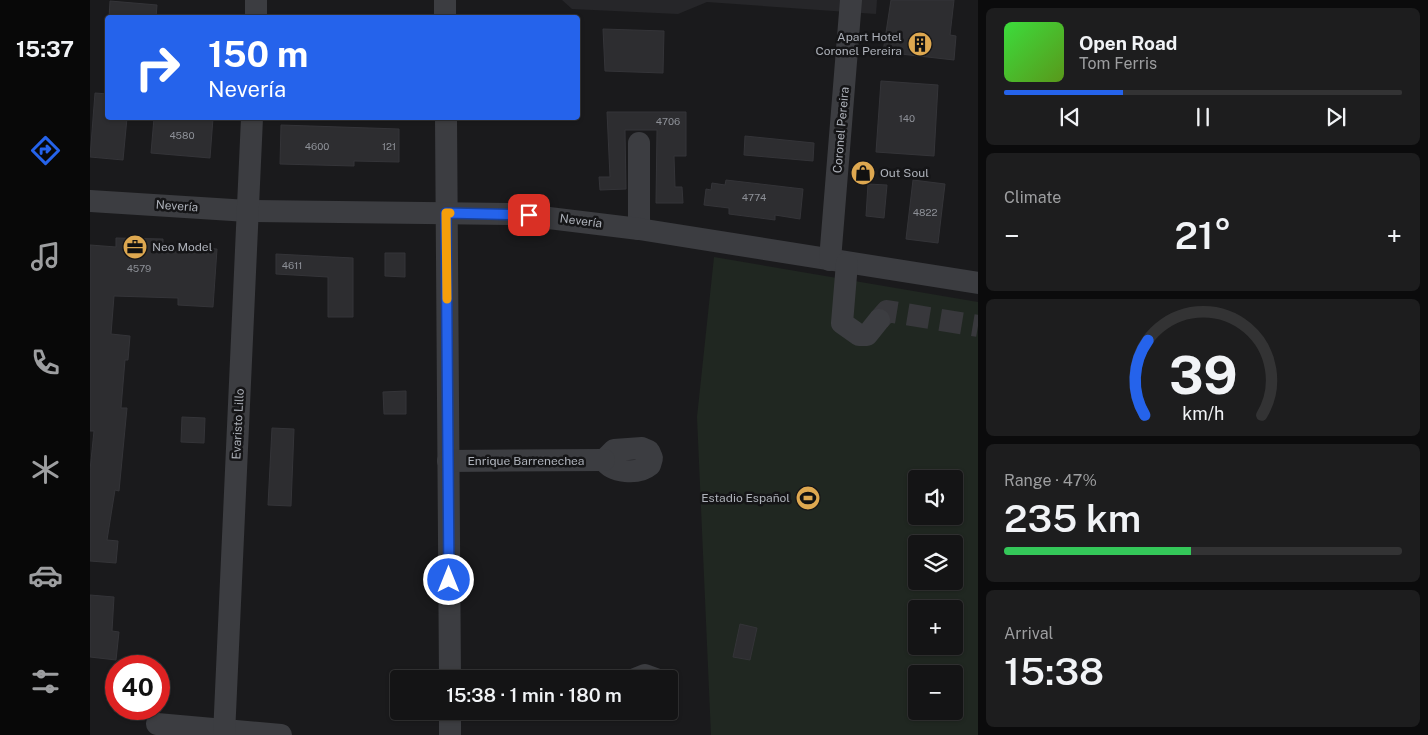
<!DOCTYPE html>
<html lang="en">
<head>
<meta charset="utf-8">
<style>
  :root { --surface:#141415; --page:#1d1d1e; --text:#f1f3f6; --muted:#9d9ea0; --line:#333334; --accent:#2563eb }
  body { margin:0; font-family:"Public Sans",sans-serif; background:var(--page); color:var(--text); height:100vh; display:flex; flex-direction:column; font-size:19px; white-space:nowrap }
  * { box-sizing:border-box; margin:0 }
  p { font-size:16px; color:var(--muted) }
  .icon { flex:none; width:28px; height:28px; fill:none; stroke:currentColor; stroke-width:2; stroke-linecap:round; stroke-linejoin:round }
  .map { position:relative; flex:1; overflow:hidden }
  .side { display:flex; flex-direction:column; gap:8px; padding:8px; background:#0b0b0c; width:450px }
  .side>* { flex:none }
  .guide { position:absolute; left:15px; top:15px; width:475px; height:105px; border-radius:5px; box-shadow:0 1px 4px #0004,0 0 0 1px var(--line); background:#2563eb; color:#fff; overflow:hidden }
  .tools { position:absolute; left:818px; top:470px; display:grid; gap:10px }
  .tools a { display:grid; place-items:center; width:55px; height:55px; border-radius:5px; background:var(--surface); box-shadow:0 1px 4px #0004,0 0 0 1px var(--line); font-size:25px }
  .speed { position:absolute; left:15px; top:655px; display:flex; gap:10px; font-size:25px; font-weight:700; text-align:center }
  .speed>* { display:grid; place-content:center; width:65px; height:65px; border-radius:50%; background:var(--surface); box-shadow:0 1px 4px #0004,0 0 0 1px var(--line); line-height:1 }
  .speed .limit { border:8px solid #d22; background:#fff; color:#111 }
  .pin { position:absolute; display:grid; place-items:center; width:42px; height:42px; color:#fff; margin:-21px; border-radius:10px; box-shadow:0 2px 8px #0006 }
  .me { position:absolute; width:55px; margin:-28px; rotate:0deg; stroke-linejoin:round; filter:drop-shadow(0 0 4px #0008) }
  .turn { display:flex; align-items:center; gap:18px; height:105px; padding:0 20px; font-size:22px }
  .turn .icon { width:65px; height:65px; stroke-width:2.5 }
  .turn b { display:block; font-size:35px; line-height:42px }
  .big { font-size:38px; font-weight:600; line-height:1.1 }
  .side .tile { flex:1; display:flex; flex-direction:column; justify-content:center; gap:8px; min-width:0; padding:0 18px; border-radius:8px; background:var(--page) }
  .side .dial { align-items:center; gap:0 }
  .dial svg { height:130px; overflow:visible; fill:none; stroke:var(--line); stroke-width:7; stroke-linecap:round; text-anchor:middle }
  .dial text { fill:var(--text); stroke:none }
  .song { display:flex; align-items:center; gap:15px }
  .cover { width:60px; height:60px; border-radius:8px; background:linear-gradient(135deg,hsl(120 70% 55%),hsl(90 70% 35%)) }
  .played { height:5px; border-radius:2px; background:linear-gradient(90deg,var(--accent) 30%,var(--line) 30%) }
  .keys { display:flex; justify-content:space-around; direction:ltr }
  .heat { display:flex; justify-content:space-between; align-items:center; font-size:28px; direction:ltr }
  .charge { height:8px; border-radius:4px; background:linear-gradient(90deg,#34c759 47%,var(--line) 0) }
  .trip { position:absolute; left:300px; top:670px; width:288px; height:50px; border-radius:5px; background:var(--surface); box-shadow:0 1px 4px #0004,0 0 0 1px var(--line); font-weight:600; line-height:50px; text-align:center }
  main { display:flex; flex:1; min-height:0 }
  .tabs { display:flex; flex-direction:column; width:90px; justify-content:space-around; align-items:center; background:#080808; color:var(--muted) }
  .tabs .icon { width:35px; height:35px }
  .tabs .active { color:var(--accent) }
  .tabs b { font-size:22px; color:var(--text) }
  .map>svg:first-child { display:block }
  .built { fill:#262629 }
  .green { fill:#202721; fill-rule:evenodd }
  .building { fill:#2d2d30; stroke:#343438 }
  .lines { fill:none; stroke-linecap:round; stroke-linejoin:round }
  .minor-tunnel { stroke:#38383c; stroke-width:22; stroke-dasharray:22 11; stroke-linecap:butt }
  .minor { stroke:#3c3d41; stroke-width:22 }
  .route-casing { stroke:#184099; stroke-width:12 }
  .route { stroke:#2563eb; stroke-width:9 }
  .slow { stroke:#f59e0b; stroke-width:9 }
  .labels { text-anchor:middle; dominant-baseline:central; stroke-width:5; stroke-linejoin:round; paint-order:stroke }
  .number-label { font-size:10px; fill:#8d9097 }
  .poi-label { font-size:12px; fill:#aeb2ba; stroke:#151517; text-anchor:end }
  .street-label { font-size:12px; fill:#aeb2ba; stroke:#151517 }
</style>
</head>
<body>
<main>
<nav class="tabs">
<b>15:37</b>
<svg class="icon active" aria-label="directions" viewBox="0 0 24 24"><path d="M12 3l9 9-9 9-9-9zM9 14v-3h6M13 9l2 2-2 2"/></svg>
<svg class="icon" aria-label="music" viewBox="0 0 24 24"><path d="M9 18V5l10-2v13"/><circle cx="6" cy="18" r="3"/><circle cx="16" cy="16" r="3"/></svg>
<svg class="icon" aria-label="phone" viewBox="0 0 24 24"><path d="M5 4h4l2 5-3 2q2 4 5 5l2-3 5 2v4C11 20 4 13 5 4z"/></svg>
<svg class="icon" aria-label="climate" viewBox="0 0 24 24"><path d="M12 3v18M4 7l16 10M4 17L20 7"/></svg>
<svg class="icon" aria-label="car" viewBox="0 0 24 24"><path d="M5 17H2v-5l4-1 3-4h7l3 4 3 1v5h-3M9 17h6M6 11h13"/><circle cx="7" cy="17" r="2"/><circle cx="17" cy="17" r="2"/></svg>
<svg class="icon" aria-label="filters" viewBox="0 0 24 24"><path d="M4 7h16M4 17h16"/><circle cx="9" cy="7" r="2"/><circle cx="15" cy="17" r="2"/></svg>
</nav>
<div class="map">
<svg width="888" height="735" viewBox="0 0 888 735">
  <rect width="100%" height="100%" fill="#1a1a1c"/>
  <polygon class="built" points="472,0 787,0 786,14 617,2 588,14 482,9"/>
  <path class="green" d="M624,257L888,302V735H621L607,417ZM826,479H864V516H826ZM826,544H864V581H826ZM826,609H864V646H826ZM826,674H864V711H826Z"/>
  <g class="building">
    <polygon points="801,0 864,0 860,35 866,36 864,60 793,52"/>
    <polygon points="20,1 67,5 66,18 19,18"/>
    <polygon points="513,29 574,31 573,73 515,71"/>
    <polygon points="791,81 848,85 844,156 786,152"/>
    <polygon points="5,93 18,94 18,118 37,118 33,160 0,157"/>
    <polygon points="517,112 596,112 596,156 584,156 585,187 592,187 593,203 566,203 567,130 535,130 536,189 510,190 509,177 520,177"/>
    <polygon points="64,118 123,118 120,158 61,153"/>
    <polygon points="191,125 309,129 309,162 264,161 264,166 190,164"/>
    <polygon points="655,136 724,143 723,161 654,155"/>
    <polygon points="636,180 713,189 710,219 685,215 685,220 639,214 639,208 614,205 616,189 621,190 622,183 635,185"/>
    <polygon points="823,180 855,184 848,243 816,239"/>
    <polygon points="778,184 797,185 794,218 776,216"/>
    <polygon points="26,238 73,239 73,246 127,249 123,307 88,305 88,298 24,296 21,334 40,336 38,360 35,360 31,408 37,408 29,491 25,490 17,540 28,541 26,563 0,561 0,470 4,431 0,431 0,245 26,247"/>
    <polygon points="295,253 315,253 315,277 295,276"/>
    <polygon points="186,254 263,258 263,317 238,317 238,277 186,274"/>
    <polygon points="316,391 316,414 294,414 293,392"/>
    <polygon points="92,417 115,418 114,443 91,442"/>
    <polygon points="182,428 204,429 201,506 178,505"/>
    <polygon points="0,595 24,597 22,631 29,632 26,660 0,657"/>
    <polygon points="650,624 667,628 660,660 643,657"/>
  </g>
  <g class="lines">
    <polyline class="minor-tunnel" points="789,320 797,311 888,326"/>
    <g class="minor">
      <polyline points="355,0 355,18"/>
      <polyline points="166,18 166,0"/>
      <polyline points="356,118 360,679"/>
      <polyline points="549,143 549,229"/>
      <polyline points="0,201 158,211 426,214 549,229 888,283"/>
      <polyline points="740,260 761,0"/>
      <polyline points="757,263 752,323 769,335 777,335 789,320"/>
      <path d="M552,448L559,451L562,458L560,465C548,475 522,473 514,460L524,450Z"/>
      <polyline points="358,461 514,460"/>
      <polyline points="545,679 555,675 566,679"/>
      <polyline points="360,711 360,735"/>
      <polyline points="67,724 191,735"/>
      <polyline points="134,735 162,118"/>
    </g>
  </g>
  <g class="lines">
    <defs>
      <polyline id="route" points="359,580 356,213 439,215"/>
    </defs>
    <use href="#route" class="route-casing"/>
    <use href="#route" class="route"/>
    <polyline class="slow" points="357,299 356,213 360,213"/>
  </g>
  <defs>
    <symbol id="building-disc" viewBox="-11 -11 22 22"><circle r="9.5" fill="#dea850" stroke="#151517"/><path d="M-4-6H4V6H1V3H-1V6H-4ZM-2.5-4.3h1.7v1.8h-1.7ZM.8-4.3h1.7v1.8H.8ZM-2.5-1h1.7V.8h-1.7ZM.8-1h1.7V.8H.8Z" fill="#111"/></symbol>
    <symbol id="shop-disc" viewBox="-11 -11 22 22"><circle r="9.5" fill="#dea850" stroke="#151517"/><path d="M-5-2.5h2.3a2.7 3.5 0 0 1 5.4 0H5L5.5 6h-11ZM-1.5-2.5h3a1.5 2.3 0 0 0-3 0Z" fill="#111"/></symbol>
    <symbol id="office-disc" viewBox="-11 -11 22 22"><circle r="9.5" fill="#dea850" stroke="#151517"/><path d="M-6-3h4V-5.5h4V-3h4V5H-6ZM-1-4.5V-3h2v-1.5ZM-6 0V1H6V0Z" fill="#111"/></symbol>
    <symbol id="stadium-disc" viewBox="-11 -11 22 22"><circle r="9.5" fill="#dea850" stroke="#151517"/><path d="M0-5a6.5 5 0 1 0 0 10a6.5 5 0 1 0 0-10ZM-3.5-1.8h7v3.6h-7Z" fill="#111"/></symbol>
  </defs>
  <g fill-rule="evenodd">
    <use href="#building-disc" x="816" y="30" width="28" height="28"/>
    <use href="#shop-disc" x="759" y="159" width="28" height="28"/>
    <use href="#office-disc" x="31" y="233" width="28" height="28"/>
    <use href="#stadium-disc" x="704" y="484" width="28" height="28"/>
  </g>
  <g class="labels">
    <g class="number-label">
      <text x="817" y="118">140</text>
      <text x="578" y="121">4706</text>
      <text x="92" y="135">4580</text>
      <text x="227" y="146">4600</text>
      <text x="299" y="146">121</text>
      <text x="664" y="197">4774</text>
      <text x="835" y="212">4822</text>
      <text x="202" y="265">4611</text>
      <text x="49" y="268">4579</text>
    </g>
    <g class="poi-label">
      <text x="812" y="37">Apart Hotel<tspan x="812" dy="14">Coronel Pereira</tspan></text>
      <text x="790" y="173" text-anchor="start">Out Soul</text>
      <text x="62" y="247" text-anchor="start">Neo Model</text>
      <text x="700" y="498">Estadio Español</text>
    </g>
    <g class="street-label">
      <text transform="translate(751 130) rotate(-85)">Coronel Pereira</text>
      <text transform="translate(87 206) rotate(4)">Nevería</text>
      <text transform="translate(491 221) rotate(7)">Nevería</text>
      <text transform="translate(148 424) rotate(-87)">Evaristo Lillo</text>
      <text x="436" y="461">Enrique Barrenechea</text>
    </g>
  </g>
</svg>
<div class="tools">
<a><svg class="icon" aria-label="sound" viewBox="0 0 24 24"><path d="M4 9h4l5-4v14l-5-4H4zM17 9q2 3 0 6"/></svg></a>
<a><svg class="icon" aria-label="layers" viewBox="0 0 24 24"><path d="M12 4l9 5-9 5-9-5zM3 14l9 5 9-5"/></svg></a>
<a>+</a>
<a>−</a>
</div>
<div class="speed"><div class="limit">40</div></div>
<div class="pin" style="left:439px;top:215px;background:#d93025"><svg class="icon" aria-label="arrive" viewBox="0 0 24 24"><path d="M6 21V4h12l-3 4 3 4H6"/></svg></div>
<svg class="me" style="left:359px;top:580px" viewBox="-20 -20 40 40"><circle r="17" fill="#2563eb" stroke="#fff" stroke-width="3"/><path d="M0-11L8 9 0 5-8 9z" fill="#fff"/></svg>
<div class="trip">15:38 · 1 min · 180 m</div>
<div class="guide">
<div class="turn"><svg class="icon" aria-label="right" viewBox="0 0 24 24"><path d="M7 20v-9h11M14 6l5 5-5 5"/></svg><div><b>150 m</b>Nevería</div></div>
</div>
</div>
<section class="side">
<div class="tile">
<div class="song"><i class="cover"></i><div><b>Open Road</b><p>Tom Ferris</p></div></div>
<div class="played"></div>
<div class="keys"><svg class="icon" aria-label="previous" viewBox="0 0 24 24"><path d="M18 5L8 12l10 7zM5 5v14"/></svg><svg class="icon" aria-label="pause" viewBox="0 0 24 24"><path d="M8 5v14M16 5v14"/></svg><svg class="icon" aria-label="next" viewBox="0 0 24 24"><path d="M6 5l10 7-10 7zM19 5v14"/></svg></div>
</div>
<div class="tile"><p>Climate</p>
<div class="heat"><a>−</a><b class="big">21°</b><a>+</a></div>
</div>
<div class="tile dial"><svg viewBox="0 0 100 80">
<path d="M14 69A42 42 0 1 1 86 69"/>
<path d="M14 69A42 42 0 0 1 16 23" stroke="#2563eb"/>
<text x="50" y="56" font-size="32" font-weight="700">39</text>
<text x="50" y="72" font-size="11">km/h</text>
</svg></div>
<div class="tile"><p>Range · 47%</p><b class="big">235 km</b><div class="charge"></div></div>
<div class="tile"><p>Arrival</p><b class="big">15:38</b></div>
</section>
</main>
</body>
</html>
